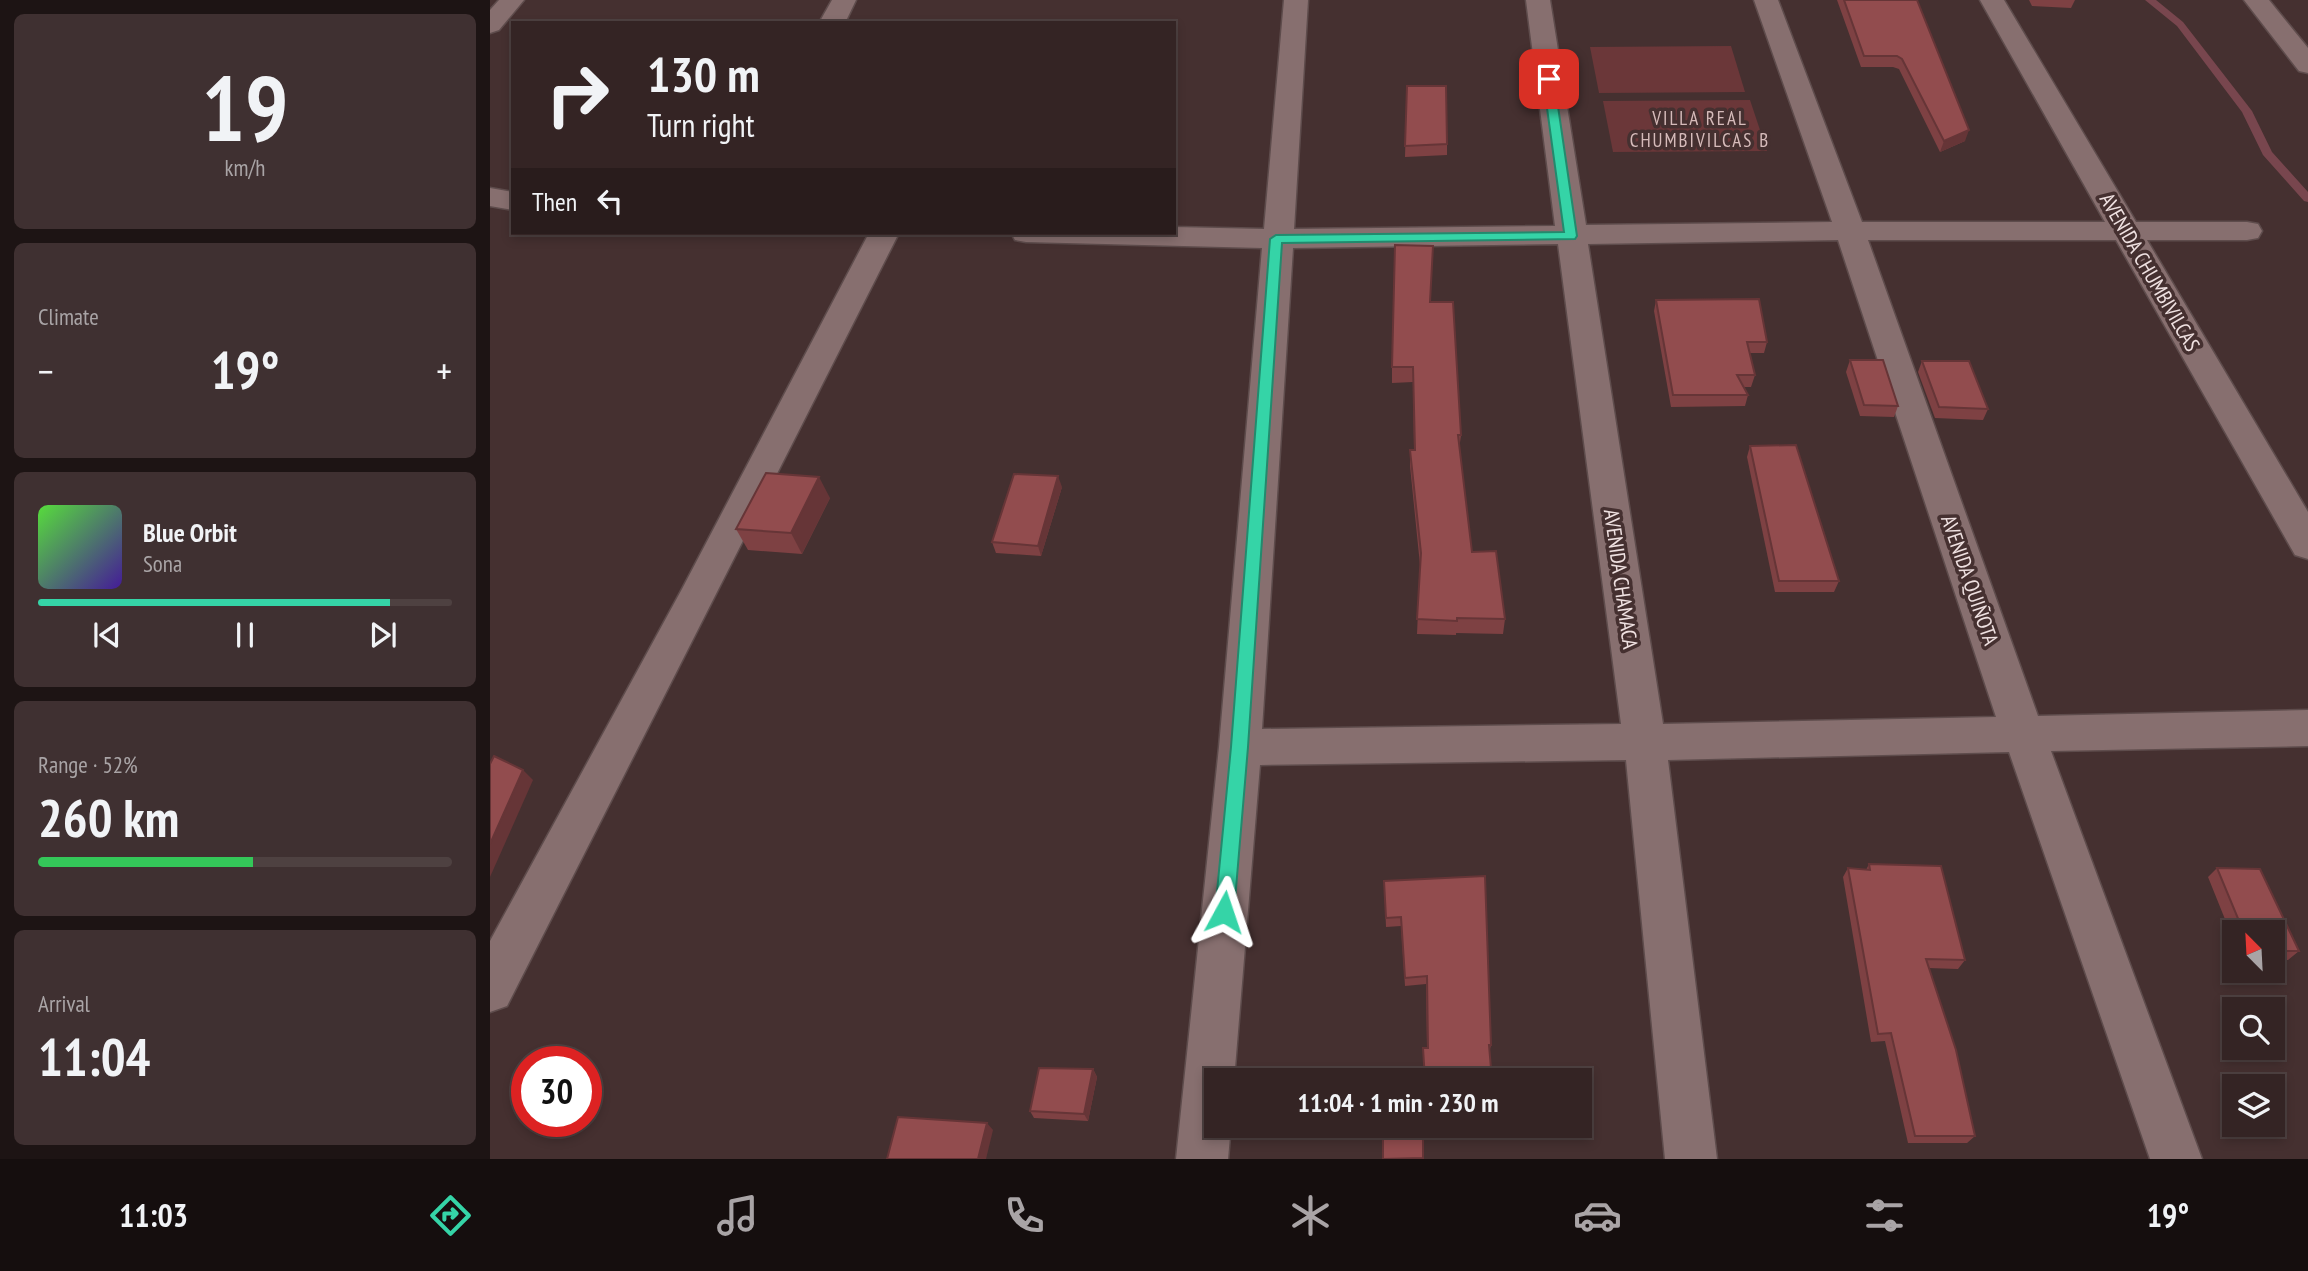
<!DOCTYPE html>
<html lang="en">
<head>
<meta charset="utf-8">
<style>
  :root { --surface:#342424; --page:#3f3031; --text:#f1f3f6; --muted:#a9a4a6; --line:#4e4141; --accent:#35d4a7 }
  body { margin:0; font-family:"PT Sans Narrow",sans-serif; background:var(--page); color:var(--text); height:100vh; display:flex; flex-direction:column; font-size:26px; white-space:nowrap }
  * { box-sizing:border-box; margin:0 }
  p { font-size:23px; color:var(--muted) }
  .icon { flex:none; width:38px; height:38px; fill:none; stroke:currentColor; stroke-width:2; stroke-linecap:round; stroke-linejoin:round }
  .map { position:relative; flex:1; overflow:hidden }
  .drawer { display:flex; flex-direction:column; gap:14px; padding:14px; background:#1d1414; width:490px }
  .drawer>* { flex:none }
  .top-card { position:absolute; left:21px; top:21px; width:665px; height:214px; border-radius:0px; box-shadow:0 4px 10px #0003,0 0 0 2px var(--line); background:#342424; color:var(--text); overflow:hidden }
  .needle { width:46px; rotate:336deg }
  .buttons { position:absolute; left:1732px; top:920px; display:grid; gap:14px }
  .buttons a { display:grid; place-items:center; width:63px; height:63px; border-radius:0px; background:var(--surface); box-shadow:0 4px 10px #0003,0 0 0 2px var(--line); font-size:35px }
  .speed { position:absolute; left:21px; top:1046px; display:flex; gap:14px; font-size:35px; font-weight:700; text-align:center }
  .speed>* { display:grid; place-content:center; width:91px; height:91px; border-radius:50%; background:var(--surface); box-shadow:0 4px 10px #0003,0 0 0 2px var(--line); line-height:1 }
  .speed .limit { border:10px solid #d22; background:#fff; color:#111 }
  .pin { position:absolute; display:grid; place-items:center; width:60px; height:60px; color:#fff; margin:-30px; border-radius:14px; box-shadow:0 4px 10px #0006 }
  .me { position:absolute; width:77px; margin:-38px; rotate:5deg; stroke-linejoin:round; filter:drop-shadow(0 0 5px #0008) }
  .turn { display:flex; align-items:center; gap:24px; height:147px; padding:0 21px; font-size:32px }
  .turn .icon { width:91px; height:91px; stroke-width:2.5 }
  .turn b { display:block; font-size:49px; line-height:60px }
  .then { display:flex; align-items:center; height:66px; padding:0 21px; background:#0003; gap:14px; font-size:26px }
  .big { font-size:52px; font-weight:700; line-height:1.1 }
  .drawer .card { flex:1; display:flex; flex-direction:column; justify-content:center; gap:10px; min-width:0; padding:0 24px; border-radius:10px; background:var(--page) }
  .drawer .dial { align-items:center; gap:0 }
  .dial b { font-size:91px; line-height:1 }
  .song { display:flex; align-items:center; gap:21px }
  .cover { width:84px; height:84px; border-radius:10px; background:linear-gradient(135deg,hsl(110 70% 55%),hsl(260 70% 35%)) }
  .played { height:7px; border-radius:4px; background:linear-gradient(90deg,var(--accent) 85%,var(--line) 85%) }
  .keys { display:flex; justify-content:space-around; direction:ltr }
  .heat { display:flex; justify-content:space-between; align-items:center; font-size:38px; direction:ltr }
  .charge { height:10px; border-radius:5px; background:linear-gradient(90deg,#34c759 52%,var(--line) 0) }
  .trip { position:absolute; left:714px; top:1068px; width:388px; height:70px; border-radius:0px; background:var(--surface); box-shadow:0 4px 10px #0003,0 0 0 2px var(--line); font-weight:700; line-height:70px; text-align:center }
  .tabs { display:flex; height:112px; justify-content:space-around; align-items:center; background:#150e0e; color:var(--muted) }
  .tabs .icon { width:49px; height:49px }
  .tabs .current { color:var(--accent) }
  .tabs b { font-size:32px; color:var(--text) }
  main { display:flex; flex:1; min-height:0 }
  .map>svg:first-child { display:block }
  .green { fill:#6b3739 }
  .lines { fill:none; stroke-linecap:round; stroke-linejoin:round }
  .stream { fill:#78464e; fill-rule:evenodd }
  .minor-casing { stroke:#5e4c4c; stroke-width:3 }
  .minor { fill:#876f6f; fill-rule:evenodd }
  .wall { fill:#7e4143 }
  .shaded-wall { fill:#663537 }
  .building { fill:#924c4e; stroke:#663537; stroke-width:2 }
  .route { fill:#35d4a7; stroke:#228a6d; stroke-width:2 }
  .labels { text-anchor:middle; dominant-baseline:central; stroke-width:7; stroke-linejoin:round; paint-order:stroke }
  .far-neighbourhood-label { font-size:19px; letter-spacing:2px; fill:#d6bbba; stroke:#453030 }
  .street-label { font-size:21px; fill:#efe1e1; stroke:#453030 }
</style>
</head>
<body>
<main>
<section class="drawer">
<div class="card dial"><b>19</b><p>km/h</p></div>
<div class="card"><p>Climate</p>
<div class="heat"><a>−</a><b class="big">19°</b><a>+</a></div>
</div>
<div class="card">
<div class="song"><i class="cover"></i><div><b>Blue Orbit</b><p>Sona</p></div></div>
<div class="played"></div>
<div class="keys"><svg class="icon" aria-label="previous" viewBox="0 0 24 24"><path d="M18 5L8 12l10 7zM5 5v14"/></svg><svg class="icon" aria-label="pause" viewBox="0 0 24 24"><path d="M8 5v14M16 5v14"/></svg><svg class="icon" aria-label="next" viewBox="0 0 24 24"><path d="M6 5l10 7-10 7zM19 5v14"/></svg></div>
</div>
<div class="card"><p>Range · 52%</p><b class="big">260 km</b><div class="charge"></div></div>
<div class="card"><p>Arrival</p><b class="big">11:04</b></div>
</section>
<div class="map">
<svg width="1818" height="1159" viewBox="0 0 1818 1159">
  <rect width="100%" height="100%" fill="#453030"/>
  <g class="green">
    <polygon points="1241,46 1255,92 1109,93 1100,47"/>
    <polygon points="1260,100 1277,151 1123,152 1113,101"/>
  </g>
  <g class="lines">
    <polygon class="stream" points="1655,0 1666,0 1693,22 1762,111 1782,152 1818,192 1818,202 1814,201 1773,155 1752,112 1687,26"/>
    <defs>
      <g id="minor">
        <polygon points="9,0 34,0 9,30 0,33 0,10"/>
        <polygon points="342,0 366,0 355,23 329,23"/>
        <path d="M794,0H818L804,229L1065,226L1036,0H1060L1096,225L1342,222L1264,0H1288L1372,222H1615L1490,0H1514L1646,222H1757L1768,224L1772,231L1768,238L1757,240H1657L1818,512V559L1805,555L1626,240H1378L1548,716L1818,710V746L1561,751L1712,1159H1660L1519,752L1178,760L1227,1159H1175L1136,760L770,765L744,1080H726V1125H741L738,1159H686L729,747L772,248L536,242L525,240L521,233H684V227L774,229ZM1348,240L1506,717L1173,724L1098,244ZM1068,244L1131,724L772,729L803,248Z"/>
        <polygon points="1754,0 1779,0 1818,48 1818,73 1809,71"/>
        <polygon points="0,188 23,192 23,210 0,206"/>
        <polygon points="379,233 409,233 17,1006 0,1012 0,941 192,589"/>
      </g>
    </defs>
    <use href="#minor" class="minor-casing"/>
    <use href="#minor" class="minor"/>
  </g>
  <g class="wall">
    <polygon points="1347,0 1427,0 1475,141 1450,152 1409,69 1403,67 1371,67"/>
    <polygon points="1539,0 1585,0 1581,8 1542,6"/>
    <polygon points="917,86 957,144 957,155 915,157"/>
    <polygon points="1166,300 1277,342 1274,353 1259,353 1265,375 1261,387 1253,387 1258,395 1255,406 1181,407 1164,311"/>
    <polygon points="941,302 971,435 969,450 982,552 1015,619 1013,634 966,633 966,635 927,634 930,565 920,466 920,450 924,450 923,382 902,383 902,367"/>
    <polygon points="1360,360 1408,406 1404,417 1370,416 1356,372"/>
    <polygon points="1432,361 1498,409 1493,420 1445,418 1428,372"/>
    <polygon points="1260,446 1349,581 1344,592 1285,592 1257,457"/>
    <polygon points="572,487 551,556 506,553 502,542"/>
    <polygon points="340,498 312,554 258,550 246,529"/>
    <polygon points="1379,864 1475,960 1468,969 1438,968 1485,1136 1477,1143 1418,1143 1395,1041 1381,1042 1353,877 1358,868 1376,870"/>
    <polygon points="1727,868 1809,951 1798,960 1783,960 1783,933 1745,933 1745,944 1718,877"/>
    <polygon points="894,881 1001,1045 999,1053 1002,1080 935,1080 933,1055 933,1048 937,1048 936,984 915,986 911,926 896,927"/>
    <polygon points="603,1069 607,1077 598,1121 544,1118 540,1111"/>
    <polygon points="938,1125 1004,1125 1004,1128 938,1133"/>
  </g>
  <g class="shaded-wall">
    <polygon points="1479,130 1475,141 1450,152 1454,141"/>
    <polygon points="568,476 572,487 551,556 548,546"/>
    <polygon points="329,477 340,498 312,554 301,533"/>
    <polygon points="33,770 43,780 0,877 0,844"/>
    <polygon points="603,1069 607,1077 598,1121 594,1114"/>
    <polygon points="497,1123 503,1130 496,1159 488,1159"/>
  </g>
  <g class="building">
    <polygon points="1354,0 1427,0 1479,130 1454,141 1412,59 1407,56 1374,56"/>
    <polygon points="917,86 956,86 957,144 915,146"/>
    <polygon points="905,245 943,246 940,302 963,302 971,435 968,435 982,552 1006,551 1015,619 967,618 967,621 927,619 931,553 920,450 925,450 923,367 902,367"/>
    <polygon points="1269,299 1277,342 1257,342 1265,375 1247,375 1258,395 1183,395 1166,300"/>
    <polygon points="1360,360 1393,360 1408,406 1374,405"/>
    <polygon points="1432,361 1479,361 1498,409 1449,407"/>
    <polygon points="1306,445 1349,581 1289,581 1260,446"/>
    <polygon points="276,473 329,477 301,533 246,529"/>
    <polygon points="524,474 568,476 548,546 502,542"/>
    <polygon points="4,756 33,770 0,844 0,764"/>
    <polygon points="1379,864 1451,866 1475,960 1436,959 1466,1050 1485,1136 1425,1136 1401,1033 1388,1034 1358,868 1380,870"/>
    <polygon points="1727,868 1770,869 1809,951 1783,951 1783,933 1754,933"/>
    <polygon points="995,876 1001,1045 999,1045 1002,1080 935,1080 933,1048 938,1048 937,976 915,978 911,917 896,918 894,881"/>
    <polygon points="549,1068 603,1069 594,1114 540,1111"/>
    <polygon points="408,1117 497,1123 488,1159 397,1159"/>
    <polygon points="893,1125 933,1125 933,1158 893,1159"/>
  </g>
  <polygon class="route" points="1059,75 1064,79 1087,236 1085,239 792,243 758,747 744,912 741,918 734,921 728,918 725,912 741,747 780,239 786,235 1074,232 1053,79"/>
  <g class="labels">
    <g class="far-neighbourhood-label">
      <text x="1210" y="118">VILLA REAL<tspan x="1210" dy="22">CHUMBIVILCAS B</tspan></text>
    </g>
    <g class="street-label">
      <text transform="translate(1660 272) rotate(60)">AVENIDA CHUMBIVILCAS</text>
      <text transform="translate(1131 579) rotate(82)">AVENIDA CHAMACA</text>
      <text transform="translate(1480 580) rotate(71)">AVENIDA QUIÑOTA</text>
    </g>
  </g>
</svg>
<div class="buttons">
<a><svg class="needle" viewBox="-14 -14 28 28"><path d="M0-13l5 13h-10z" fill="#e53935"/><path d="M0 13l5-13h-10z" fill="#a9a4a6"/></svg></a>
<a><svg class="icon" aria-label="search" viewBox="0 0 24 24"><circle cx="10" cy="10" r="6"/><path d="M15 15l6 6"/></svg></a>
<a><svg class="icon" aria-label="layers" viewBox="0 0 24 24"><path d="M12 4l9 5-9 5-9-5zM3 14l9 5 9-5"/></svg></a>
</div>
<div class="speed"><div class="limit">30</div></div>
<div class="pin" style="left:1059px;top:79px;background:#d93025"><svg class="icon" aria-label="arrive" viewBox="0 0 24 24"><path d="M6 21V4h12l-3 4 3 4H6"/></svg></div>
<svg class="me" style="left:734px;top:912px" viewBox="-20 -20 40 40"><path d="M0-17L14 15 0 8-14 15z" fill="#35d4a7" stroke="#fff" stroke-width="4"/></svg>
<div class="trip">11:04 · 1 min · 230 m</div>
<div class="top-card">
<div class="turn"><svg class="icon" aria-label="right" viewBox="0 0 24 24"><path d="M7 20v-9h11M14 6l5 5-5 5"/></svg><div><b>130 m</b>Turn right</div></div>
<div class="then">Then<svg class="icon" aria-label="left" viewBox="0 0 24 24"><path d="M17 20v-9H6M10 6l-5 5 5 5"/></svg></div>
</div>
</div>
</main>
<nav class="tabs">
<b>11:03</b>
<svg class="icon current" aria-label="directions" viewBox="0 0 24 24"><path d="M12 3l9 9-9 9-9-9zM9 14v-3h6M13 9l2 2-2 2"/></svg>
<svg class="icon" aria-label="music" viewBox="0 0 24 24"><path d="M9 18V5l10-2v13"/><circle cx="6" cy="18" r="3"/><circle cx="16" cy="16" r="3"/></svg>
<svg class="icon" aria-label="phone" viewBox="0 0 24 24"><path d="M5 4h4l2 5-3 2q2 4 5 5l2-3 5 2v4C11 20 4 13 5 4z"/></svg>
<svg class="icon" aria-label="climate" viewBox="0 0 24 24"><path d="M12 3v18M4 7l16 10M4 17L20 7"/></svg>
<svg class="icon" aria-label="car" viewBox="0 0 24 24"><path d="M5 17H2v-5l4-1 3-4h7l3 4 3 1v5h-3M9 17h6M6 11h13"/><circle cx="7" cy="17" r="2"/><circle cx="17" cy="17" r="2"/></svg>
<svg class="icon" aria-label="filters" viewBox="0 0 24 24"><path d="M4 7h16M4 17h16"/><circle cx="9" cy="7" r="2"/><circle cx="15" cy="17" r="2"/></svg>
<b>19°</b>
</nav>
</body>
</html>
